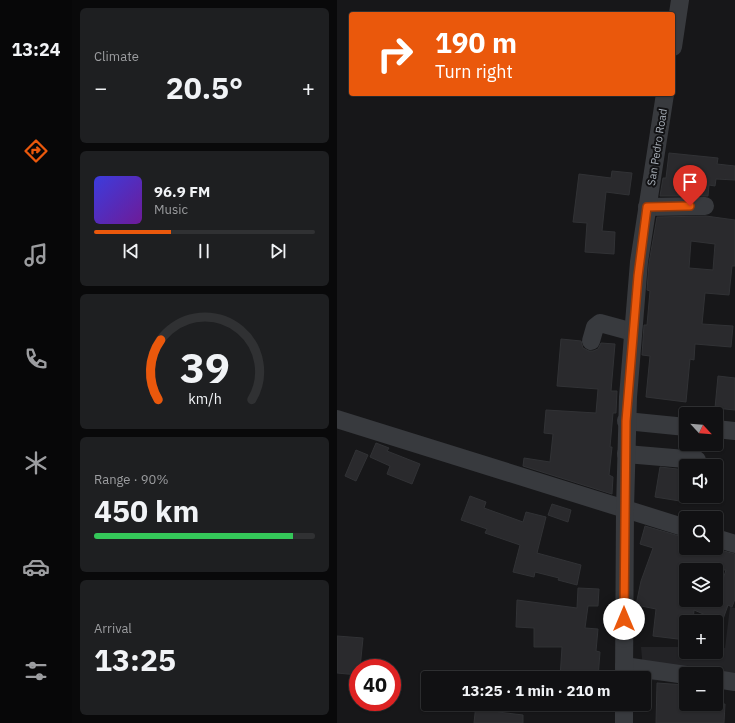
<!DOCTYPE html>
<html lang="en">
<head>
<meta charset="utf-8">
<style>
  :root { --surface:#111113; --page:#1e1f21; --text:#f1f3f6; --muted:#9c9da0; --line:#303133; --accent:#ea580c }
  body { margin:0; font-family:"IBM Plex Sans",sans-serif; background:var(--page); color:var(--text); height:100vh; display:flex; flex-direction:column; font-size:15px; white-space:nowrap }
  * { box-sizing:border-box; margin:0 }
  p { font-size:13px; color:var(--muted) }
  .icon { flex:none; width:22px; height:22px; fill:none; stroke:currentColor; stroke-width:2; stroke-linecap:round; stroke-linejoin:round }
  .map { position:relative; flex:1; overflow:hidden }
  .side { display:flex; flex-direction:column; gap:8px; padding:8px; background:#09090a; width:265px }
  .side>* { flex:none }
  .top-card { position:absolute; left:12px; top:12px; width:326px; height:84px; border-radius:4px; box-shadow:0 1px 3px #0004,0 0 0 1px var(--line); background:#ea580c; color:#fff; overflow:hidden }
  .needle { width:26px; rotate:116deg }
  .buttons { position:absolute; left:342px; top:407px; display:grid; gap:8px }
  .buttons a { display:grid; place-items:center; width:44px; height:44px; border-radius:4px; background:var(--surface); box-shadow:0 1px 3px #0004,0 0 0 1px var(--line); font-size:20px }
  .speed { position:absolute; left:12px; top:659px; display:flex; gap:8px; font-size:20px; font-weight:700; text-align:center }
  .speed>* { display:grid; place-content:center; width:52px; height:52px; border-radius:50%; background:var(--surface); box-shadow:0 1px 3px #0004,0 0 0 1px var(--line); line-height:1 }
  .speed .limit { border:6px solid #d22; background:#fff; color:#111 }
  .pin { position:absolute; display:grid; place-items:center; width:34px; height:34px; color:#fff; margin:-41px -17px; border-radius:50% 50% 50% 0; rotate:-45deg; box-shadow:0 0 4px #0007 }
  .pin .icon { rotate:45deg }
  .me { position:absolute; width:44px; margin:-22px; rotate:0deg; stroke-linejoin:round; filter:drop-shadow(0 0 3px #0008) }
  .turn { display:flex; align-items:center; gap:14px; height:84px; padding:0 20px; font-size:18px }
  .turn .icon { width:52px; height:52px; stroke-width:2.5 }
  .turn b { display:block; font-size:28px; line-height:34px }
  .big { font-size:30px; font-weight:700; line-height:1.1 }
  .side .widget { flex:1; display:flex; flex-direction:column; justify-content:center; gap:6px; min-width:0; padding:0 14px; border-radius:6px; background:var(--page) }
  .side .dial { align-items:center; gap:0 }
  .dial svg { height:104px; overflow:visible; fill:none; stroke:var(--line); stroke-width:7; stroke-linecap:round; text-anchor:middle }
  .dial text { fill:var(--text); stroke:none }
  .song { display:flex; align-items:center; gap:12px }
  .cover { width:48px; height:48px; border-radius:6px; background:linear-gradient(135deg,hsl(240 70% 55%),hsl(280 70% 35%)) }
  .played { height:4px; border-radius:2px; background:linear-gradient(90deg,var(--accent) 35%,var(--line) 35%) }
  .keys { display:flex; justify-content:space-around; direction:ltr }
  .heat { display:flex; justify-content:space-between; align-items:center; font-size:22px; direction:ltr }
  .charge { height:6px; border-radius:3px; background:linear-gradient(90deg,#34c759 90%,var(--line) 0) }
  .trip { position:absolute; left:84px; top:671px; width:230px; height:40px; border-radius:4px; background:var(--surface); box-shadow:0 1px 3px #0004,0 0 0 1px var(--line); font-weight:700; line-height:40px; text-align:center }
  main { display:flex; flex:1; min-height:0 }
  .tab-bar { display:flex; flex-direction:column; width:72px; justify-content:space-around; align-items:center; background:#070708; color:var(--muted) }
  .tab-bar .icon { width:28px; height:28px }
  .tab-bar .current { color:var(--accent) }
  .tab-bar b { font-size:18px; color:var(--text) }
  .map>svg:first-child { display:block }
  .built { fill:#232326 }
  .building { fill:#2a2a2d; stroke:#313235; fill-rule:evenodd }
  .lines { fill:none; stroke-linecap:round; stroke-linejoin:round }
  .minor { stroke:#383a3e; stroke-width:18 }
  .route-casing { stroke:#983908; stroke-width:10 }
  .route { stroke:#ea580c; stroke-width:7 }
  .labels { text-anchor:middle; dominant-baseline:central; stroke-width:4; stroke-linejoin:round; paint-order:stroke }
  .street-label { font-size:11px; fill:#a9b0b9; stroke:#121214 }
</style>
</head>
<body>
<main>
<nav class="tab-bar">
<b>13:24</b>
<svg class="icon current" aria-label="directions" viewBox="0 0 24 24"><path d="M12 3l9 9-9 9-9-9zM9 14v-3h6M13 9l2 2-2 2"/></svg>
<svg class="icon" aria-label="music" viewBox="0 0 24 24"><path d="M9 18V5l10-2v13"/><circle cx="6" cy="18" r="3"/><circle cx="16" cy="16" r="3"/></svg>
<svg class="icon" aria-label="phone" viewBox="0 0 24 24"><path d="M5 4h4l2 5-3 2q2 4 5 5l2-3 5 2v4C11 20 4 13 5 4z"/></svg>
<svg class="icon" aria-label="climate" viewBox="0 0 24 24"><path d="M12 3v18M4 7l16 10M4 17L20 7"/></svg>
<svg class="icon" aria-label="car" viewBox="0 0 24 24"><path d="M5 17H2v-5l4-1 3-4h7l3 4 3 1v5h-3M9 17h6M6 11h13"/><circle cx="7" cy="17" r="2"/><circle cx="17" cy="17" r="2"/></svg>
<svg class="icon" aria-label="filters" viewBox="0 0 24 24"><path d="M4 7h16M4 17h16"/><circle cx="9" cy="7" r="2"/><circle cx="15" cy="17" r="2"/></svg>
</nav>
<section class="side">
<div class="widget"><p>Climate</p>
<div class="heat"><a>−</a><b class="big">20.5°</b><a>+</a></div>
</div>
<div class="widget">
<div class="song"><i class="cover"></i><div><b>96.9 FM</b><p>Music</p></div></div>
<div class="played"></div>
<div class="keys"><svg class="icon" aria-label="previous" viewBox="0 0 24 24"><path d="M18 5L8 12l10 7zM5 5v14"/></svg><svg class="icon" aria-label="pause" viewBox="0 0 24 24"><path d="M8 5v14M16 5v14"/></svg><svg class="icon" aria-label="next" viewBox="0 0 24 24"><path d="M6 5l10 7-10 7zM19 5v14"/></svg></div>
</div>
<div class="widget dial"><svg viewBox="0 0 100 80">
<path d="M14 69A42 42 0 1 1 86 69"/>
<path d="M14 69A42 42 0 0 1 16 23" stroke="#ea580c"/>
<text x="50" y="56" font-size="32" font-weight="700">39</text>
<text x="50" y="72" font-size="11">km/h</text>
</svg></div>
<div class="widget"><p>Range · 90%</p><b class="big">450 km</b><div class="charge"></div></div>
<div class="widget"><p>Arrival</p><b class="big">13:25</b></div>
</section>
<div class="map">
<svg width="398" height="723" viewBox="0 0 398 723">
  <rect width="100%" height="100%" fill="#171719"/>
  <polygon class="built" points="393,607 398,608 398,682 379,674 349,674 349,681 307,680 304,647 349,647 349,652 379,652 379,648 388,648"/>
  <g class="building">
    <polygon points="332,153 381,158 380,164 398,166 398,180 379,179 378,186 372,185 371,196 323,196 326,178 329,178"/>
    <polygon points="275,171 295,173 292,195 269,192 265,231 278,232 277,254 248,252 250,223 236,222 242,174 274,178"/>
    <path d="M369,216L398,220V266H395L392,295L368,293L365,324L396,326L394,347L358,344L357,360L353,359L349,402L309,397L313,356L305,355L307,325H310L313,291L310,290L312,263L320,217ZM354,241L378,244L376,270L352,268Z"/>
    <polygon points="224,339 244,341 246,348 252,351 256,351 261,349 264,343 278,344 274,391 280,391 279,413 276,413 273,447 275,447 272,475 276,477 275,494 186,466 187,458 213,462 216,434 207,433 209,410 259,413 261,389 220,386"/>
    <polygon points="381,376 398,378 398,410 378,408"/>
    <polygon points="39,443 52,448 50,451 83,464 75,484 50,474 53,466 33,457"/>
    <polygon points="19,450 31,455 19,481 8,476"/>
    <polygon points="323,467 349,470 349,502 318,497"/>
    <polygon points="133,496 149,502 147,508 186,522 189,512 209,517 200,553 244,565 240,585 221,580 222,578 198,572 197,577 176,572 183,545 148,533 150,529 124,520"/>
    <polygon points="215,504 234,510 231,522 211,515"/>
    <path d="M308,526L349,538V548H376L398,554V599L395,607L391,605L385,622L357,610L356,622H349V640L316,636L319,609L299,605L304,581L316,548L303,544ZM349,570H389L379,600H347L349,591Z"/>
    <polygon points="241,588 262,589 261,606 251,606 248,628 261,629 259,651 263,652 261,678 223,678 225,647 197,647 197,628 179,627 180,600 240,608"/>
    <polygon points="0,636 26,638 23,668 21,668 21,675 0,673"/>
    <polygon points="320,683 349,685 349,704 388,704 387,723 319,723"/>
    <polygon points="139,704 162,704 161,712 186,715 186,723 137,723"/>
  </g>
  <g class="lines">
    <g class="minor">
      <polyline points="336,47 343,0"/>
      <polyline points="310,207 368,206"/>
      <polyline points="254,341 258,327 263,323 296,332"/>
      <polyline points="0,419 349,528"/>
      <polyline points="289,421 349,427"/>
      <polyline points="379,429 398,431"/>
      <polyline points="289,454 360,460"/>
      <polyline points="379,538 398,544"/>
      <polyline points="287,666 349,675"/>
      <polyline points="287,678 288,509 291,397 302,262 328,94"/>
      <polyline points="379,679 398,682"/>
      <polyline points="287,723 287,704"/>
    </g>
  </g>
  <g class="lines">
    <defs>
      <polyline id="route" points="287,619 289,421 301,276 310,207 353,206"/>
    </defs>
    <use href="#route" class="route-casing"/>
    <use href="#route" class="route"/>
  </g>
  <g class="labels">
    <g class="street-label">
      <text transform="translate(320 147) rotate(-81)">San Pedro Road</text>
    </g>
  </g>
</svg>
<div class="buttons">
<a><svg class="needle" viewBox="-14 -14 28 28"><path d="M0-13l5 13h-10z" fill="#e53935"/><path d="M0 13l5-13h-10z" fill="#9c9da0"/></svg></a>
<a><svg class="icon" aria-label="sound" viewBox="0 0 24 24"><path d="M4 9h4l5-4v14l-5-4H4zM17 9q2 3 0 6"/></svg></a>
<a><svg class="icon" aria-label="search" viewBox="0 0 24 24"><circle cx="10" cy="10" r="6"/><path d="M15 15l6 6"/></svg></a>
<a><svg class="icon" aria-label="layers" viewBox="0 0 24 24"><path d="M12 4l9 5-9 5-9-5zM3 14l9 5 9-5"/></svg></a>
<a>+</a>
<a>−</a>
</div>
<div class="speed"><div class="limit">40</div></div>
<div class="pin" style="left:353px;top:206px;background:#d93025"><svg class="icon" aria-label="arrive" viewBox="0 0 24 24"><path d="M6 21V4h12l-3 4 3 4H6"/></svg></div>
<svg class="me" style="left:287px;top:619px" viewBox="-20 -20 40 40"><circle r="19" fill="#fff"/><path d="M0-13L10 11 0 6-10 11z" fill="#ea580c"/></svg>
<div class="trip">13:25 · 1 min · 210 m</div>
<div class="top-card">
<div class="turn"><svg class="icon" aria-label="right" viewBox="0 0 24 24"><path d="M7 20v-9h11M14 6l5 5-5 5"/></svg><div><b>190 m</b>Turn right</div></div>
</div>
</div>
</main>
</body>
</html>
